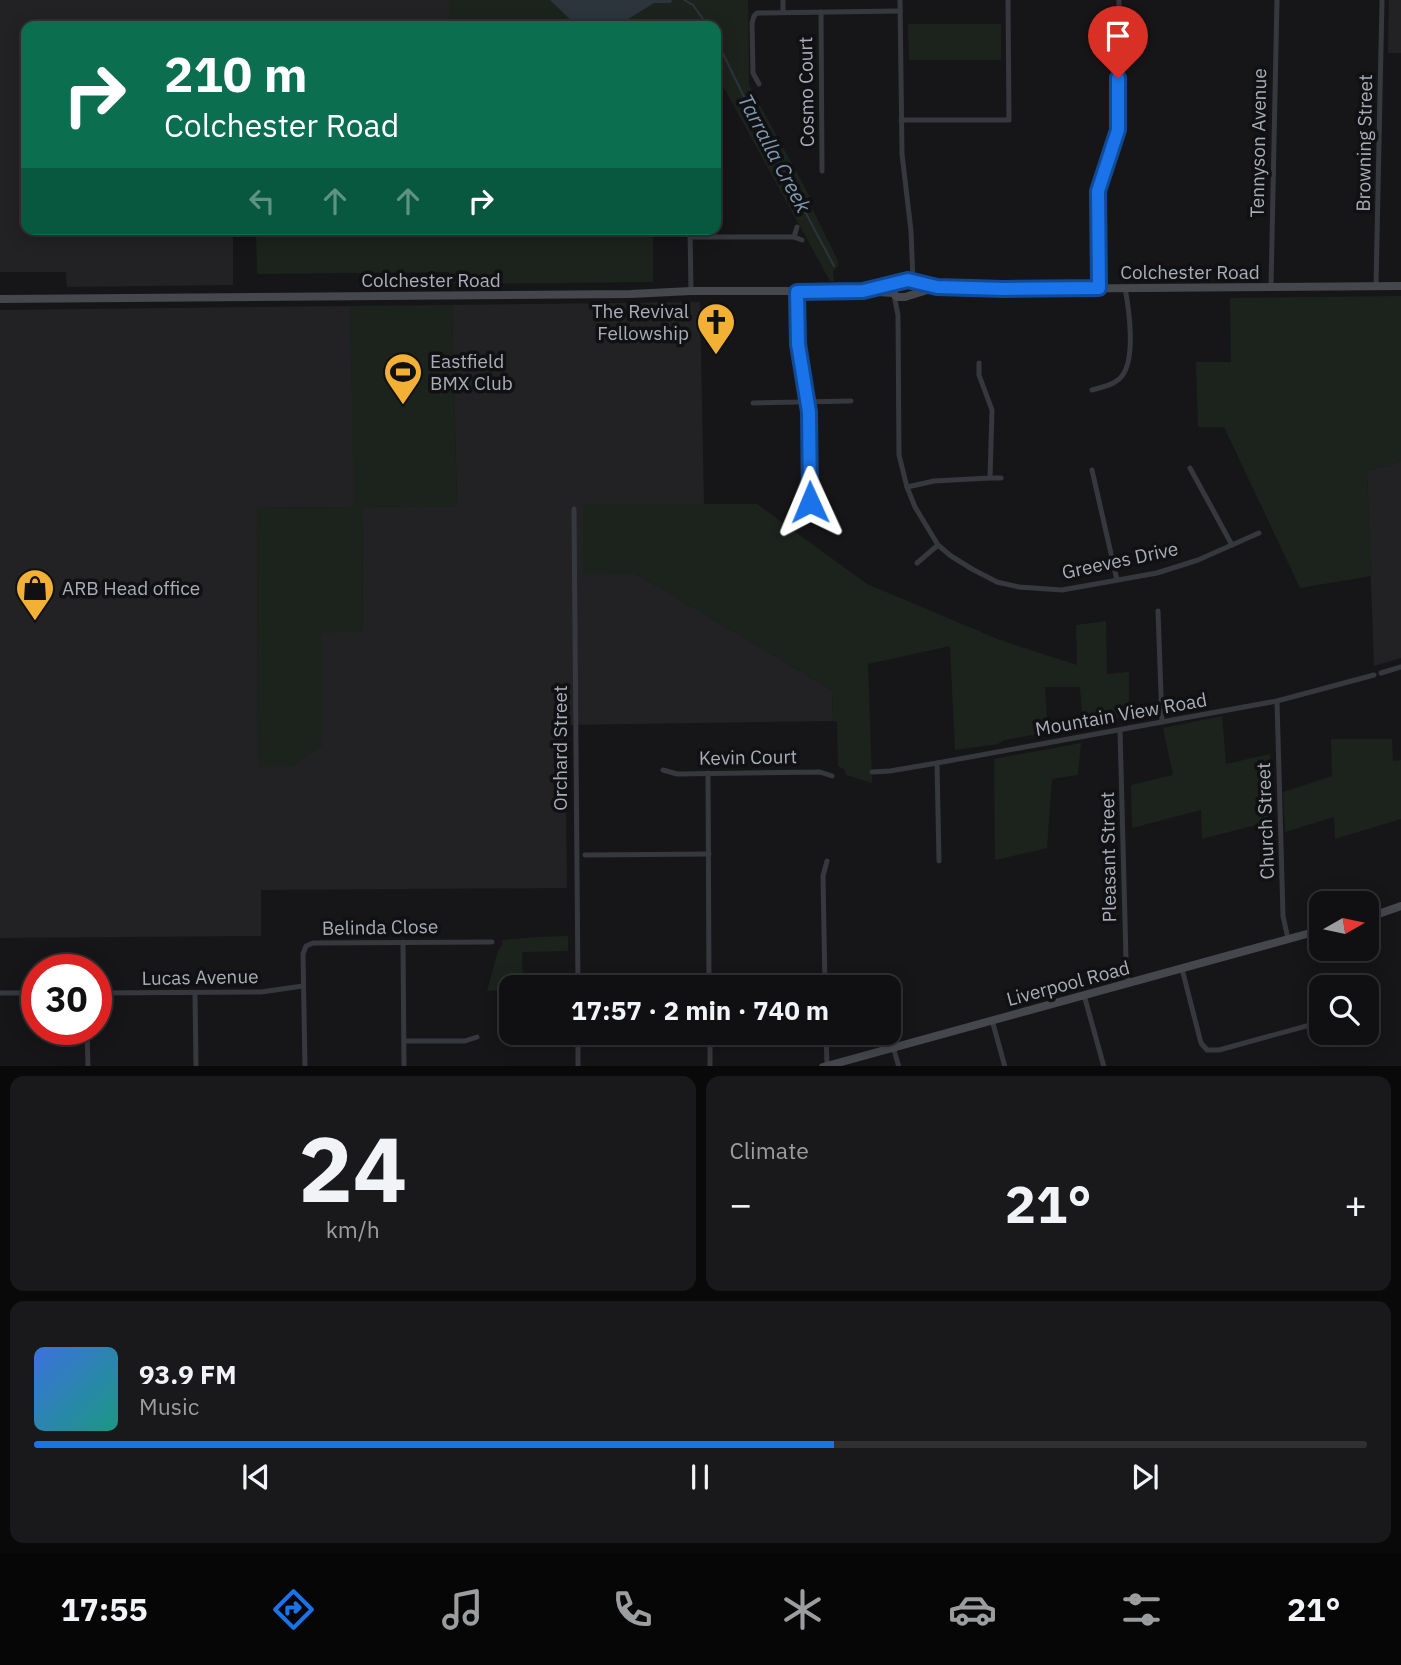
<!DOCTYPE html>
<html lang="en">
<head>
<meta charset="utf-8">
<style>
  :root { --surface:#101012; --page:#19191b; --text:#f1f3f6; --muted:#9c9d9f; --line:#303032; --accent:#1a73e8 }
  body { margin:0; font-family:"IBM Plex Sans",sans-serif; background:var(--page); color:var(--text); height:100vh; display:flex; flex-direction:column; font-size:26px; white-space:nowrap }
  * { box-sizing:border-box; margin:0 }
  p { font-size:23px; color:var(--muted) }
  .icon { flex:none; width:38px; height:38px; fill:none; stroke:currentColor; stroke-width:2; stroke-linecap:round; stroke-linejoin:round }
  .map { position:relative; height:1066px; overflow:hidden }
  .side { display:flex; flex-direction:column; gap:10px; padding:10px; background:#09090a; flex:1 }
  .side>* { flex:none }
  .hud { position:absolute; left:21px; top:21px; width:700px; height:214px; border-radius:14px; box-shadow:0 4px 18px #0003,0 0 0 2px var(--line); background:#0b6e4f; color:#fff; overflow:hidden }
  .needle { width:46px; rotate:81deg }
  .buttons { position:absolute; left:1309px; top:891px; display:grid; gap:14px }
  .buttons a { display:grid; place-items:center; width:70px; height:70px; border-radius:14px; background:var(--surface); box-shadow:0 4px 18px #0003,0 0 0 2px var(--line); font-size:35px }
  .speed { position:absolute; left:21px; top:954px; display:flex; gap:14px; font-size:35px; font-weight:700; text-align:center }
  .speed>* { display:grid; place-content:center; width:91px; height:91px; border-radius:50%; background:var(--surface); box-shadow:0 4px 18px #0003,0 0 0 2px var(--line); line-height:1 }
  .speed .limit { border:10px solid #d22; background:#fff; color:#111 }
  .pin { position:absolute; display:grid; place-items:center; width:60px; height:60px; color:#fff; margin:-72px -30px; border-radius:50% 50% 50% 0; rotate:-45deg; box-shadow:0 0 7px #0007 }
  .pin .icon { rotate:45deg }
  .me { position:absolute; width:77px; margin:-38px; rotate:359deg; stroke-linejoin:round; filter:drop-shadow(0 0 5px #0008) }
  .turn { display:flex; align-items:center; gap:24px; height:147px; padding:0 28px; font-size:32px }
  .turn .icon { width:91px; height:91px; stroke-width:2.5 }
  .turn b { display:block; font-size:49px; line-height:60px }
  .lanes { display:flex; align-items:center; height:66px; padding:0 28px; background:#0003; justify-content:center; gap:35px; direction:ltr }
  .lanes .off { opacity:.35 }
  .big { font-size:52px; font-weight:700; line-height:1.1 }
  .side .tile { flex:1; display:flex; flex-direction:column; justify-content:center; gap:10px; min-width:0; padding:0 24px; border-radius:14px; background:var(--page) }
  .side .dial { align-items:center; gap:0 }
  .dial b { font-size:91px; line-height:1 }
  .song { display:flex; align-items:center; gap:21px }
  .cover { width:84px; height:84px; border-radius:10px; background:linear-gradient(135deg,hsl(220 70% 55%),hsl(170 70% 35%)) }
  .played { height:7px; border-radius:4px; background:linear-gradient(90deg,var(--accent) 60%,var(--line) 60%) }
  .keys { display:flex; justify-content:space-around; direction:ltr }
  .heat { display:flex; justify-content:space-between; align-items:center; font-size:38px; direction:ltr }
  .side .tiles { flex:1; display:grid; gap:10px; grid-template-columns:1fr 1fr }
  .tile:last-child { grid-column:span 2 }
  .trip { position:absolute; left:499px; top:975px; width:402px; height:70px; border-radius:14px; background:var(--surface); box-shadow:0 4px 18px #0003,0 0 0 2px var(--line); font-weight:700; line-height:70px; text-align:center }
  .tabs { display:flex; height:112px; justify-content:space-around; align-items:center; background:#060607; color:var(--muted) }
  .tabs .icon { width:49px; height:49px }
  .tabs .current { color:var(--accent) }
  .tabs b { font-size:32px; color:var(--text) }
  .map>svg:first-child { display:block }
  .built { fill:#222225 }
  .green { fill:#1c231d }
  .water { fill:#2c353c }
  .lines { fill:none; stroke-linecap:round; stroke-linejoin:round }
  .stream { stroke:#2c353c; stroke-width:2 }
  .minor { stroke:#37383d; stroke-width:5 }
  .secondary { stroke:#45474d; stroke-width:8 }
  .route-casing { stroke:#114b97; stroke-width:18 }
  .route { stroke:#1a73e8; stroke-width:12 }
  .labels { text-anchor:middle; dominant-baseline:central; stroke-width:7; stroke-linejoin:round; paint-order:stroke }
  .street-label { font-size:19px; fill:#a8adb8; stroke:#111113 }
  .poi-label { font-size:19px; fill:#a8adb8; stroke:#111113; text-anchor:start }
  .water-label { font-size:21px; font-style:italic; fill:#7f9bb3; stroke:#111113 }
</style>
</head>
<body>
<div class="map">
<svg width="1401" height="1067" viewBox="0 0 1401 1067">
  <rect width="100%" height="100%" fill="#161618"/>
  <g class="built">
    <polygon points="0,0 449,0 449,26 26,26 26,229 233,229 233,285 67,287 66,272 0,272"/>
    <polygon points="1389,0 1401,0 1401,53 1388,53"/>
    <polygon points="700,302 704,504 583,504 583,574 637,574 832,690 833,721 565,725 567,888 261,890 261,936 0,938 0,310 350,306 355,507 257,508 258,767 292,767 322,745 322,632 363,632 362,507 457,505 452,305"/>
    <polygon points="1401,461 1401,658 1374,666 1367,471"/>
  </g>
  <g class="green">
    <polygon points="449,0 748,0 749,85 810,197 807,198 838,261 838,266 833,271 834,281 830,281 724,88 716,84 716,26 449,26"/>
    <polygon points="908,24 1001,24 1001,60 909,60"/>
    <polygon points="256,229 653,229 653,282 449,284 449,272 257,274"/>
    <polygon points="1401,296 1401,461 1367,471 1371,576 1300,588 1224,427 1198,427 1196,362 1231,362 1230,298"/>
    <polygon points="452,305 457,506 362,507 363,632 322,633 322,745 292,767 258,767 257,508 354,507 350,306"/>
    <polygon points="583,504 757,504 867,584 1000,640 1077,665 1076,625 1106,621 1107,674 1129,672 1129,715 1083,725 1080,687 1045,687 1048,732 1004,740 998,744 955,750 950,646 868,664 872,783 846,775 845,770 838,766 837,722 833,721 832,690 637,574 583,575"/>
    <polygon points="1222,716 1226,764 1270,754 1272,821 1202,839 1201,810 1132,828 1131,785 1173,775 1163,728"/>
    <polygon points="1331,739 1392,739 1393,761 1401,760 1401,819 1335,839 1334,817 1285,832 1283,792 1332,776"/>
    <polygon points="1081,743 1078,775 1052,779 1047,848 995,860 994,759"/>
    <polygon points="568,936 568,951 522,952 523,987 511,987 511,990 487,991 498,951 502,945 502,940 538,937"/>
  </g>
  <polygon class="water" points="550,0 672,0 671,3 654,3 617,26 577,26"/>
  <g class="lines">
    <g class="stream">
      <polyline points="684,0 693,5 708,26"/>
      <polyline points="716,39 746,101 834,266"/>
    </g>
    <g class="minor">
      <polyline points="783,0 783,12"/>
      <polyline points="900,0 902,154 911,231 913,281"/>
      <polyline points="821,12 822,171"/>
      <polyline points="759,84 753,73 752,23 754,16 757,13 900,11"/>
      <polyline points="901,120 1009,120 1008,0"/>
      <polyline points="797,227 794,237 802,240"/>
      <polyline points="690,229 691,291"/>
      <polyline points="690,237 794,237"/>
      <polyline points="1376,286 1382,0"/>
      <polyline points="1271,287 1277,0"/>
      <polyline points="1099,288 1099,191 1115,144 1117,130 1119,0"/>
      <polyline points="797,292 798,344 809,412 810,502"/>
      <polyline points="894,295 898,315 899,455 907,487 915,507 938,545 951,556 972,569 997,582 1019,587 1062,590 1157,573 1198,560 1259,533"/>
      <path d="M1092,390C1102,387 1115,385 1122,376C1136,358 1129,309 1125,288"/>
      <polyline points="753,403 851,401"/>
      <polyline points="1190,468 1232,545"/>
      <polyline points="1092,470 1117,580"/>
      <polyline points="990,478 1001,478"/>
      <polyline points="907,487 934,481 990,478 992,410 979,375 979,363"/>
      <polyline points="574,509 578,987"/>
      <polyline points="917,563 938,545"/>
      <polyline points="1158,611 1162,722"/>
      <polyline points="1381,673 1401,667"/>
      <polyline points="1277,701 1283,916 1288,939"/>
      <polyline points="1120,730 1126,959 1128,983"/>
      <polyline points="937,763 939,861"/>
      <polyline points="663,770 677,774 820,772 832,776"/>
      <polyline points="872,772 890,771 937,763 1277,701 1374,675"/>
      <polyline points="708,773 709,987"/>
      <polyline points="585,855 709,854"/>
      <polyline points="403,942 404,1067"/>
      <polyline points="1182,969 1201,1043 1207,1050 1219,1050 1321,1022"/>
      <polyline points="825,987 823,876 827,861"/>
      <polyline points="0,993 37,993"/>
      <polyline points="96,993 261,992 303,986"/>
      <polyline points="195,993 196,1067"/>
      <polyline points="1084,995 1104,1067"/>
      <polyline points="992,1020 1005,1067"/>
      <polyline points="87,1029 88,1067"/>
      <polyline points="578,1032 578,1067"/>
      <polyline points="710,1032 710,1067"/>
      <polyline points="826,1032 827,1065"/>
      <polyline points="404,1041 465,1041 477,1037"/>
      <polyline points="893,1047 899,1067"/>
      <polyline points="305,1067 303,954 306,946 313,943 492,942"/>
    </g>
    <g class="secondary">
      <polyline points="871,289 908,280 937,287 1004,289 1401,286"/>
      <polyline points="0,299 631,294 691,291 863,291 893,293 897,297 905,297 937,287"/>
      <polyline points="1367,918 1401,906"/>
      <polyline points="823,1067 1321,930"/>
    </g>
  </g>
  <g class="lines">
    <defs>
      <polyline id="route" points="810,502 809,412 798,344 797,292 863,291 908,280 937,287 1004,289 1099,288 1098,191 1118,130 1118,78"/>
    </defs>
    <use href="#route" class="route-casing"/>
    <use href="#route" class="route"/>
  </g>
  <defs>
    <symbol id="church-pin" viewBox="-11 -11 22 30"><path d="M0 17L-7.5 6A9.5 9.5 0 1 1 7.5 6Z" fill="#f2b134" stroke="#111113"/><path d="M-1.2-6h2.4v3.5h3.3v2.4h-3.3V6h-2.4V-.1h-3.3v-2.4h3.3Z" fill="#111"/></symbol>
    <symbol id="stadium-pin" viewBox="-11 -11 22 30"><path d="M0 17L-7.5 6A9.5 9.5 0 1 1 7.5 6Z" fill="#f2b134" stroke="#111113"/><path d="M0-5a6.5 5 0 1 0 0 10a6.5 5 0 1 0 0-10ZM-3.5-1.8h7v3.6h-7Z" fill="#111"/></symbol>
    <symbol id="shop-pin" viewBox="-11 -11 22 30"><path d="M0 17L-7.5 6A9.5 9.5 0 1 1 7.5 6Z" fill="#f2b134" stroke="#111113"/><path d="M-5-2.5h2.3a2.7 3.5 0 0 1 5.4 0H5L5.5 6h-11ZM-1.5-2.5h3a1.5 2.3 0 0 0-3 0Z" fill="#111"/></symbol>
  </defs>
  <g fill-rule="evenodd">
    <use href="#church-pin" x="694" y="300" width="44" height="60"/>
    <use href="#stadium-pin" x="381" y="350" width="44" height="60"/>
    <use href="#shop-pin" x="13" y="566" width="44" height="60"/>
  </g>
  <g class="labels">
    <g class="street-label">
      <text transform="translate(806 92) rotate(-91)">Cosmo Court</text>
      <text transform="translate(1258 143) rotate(-89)">Tennyson Avenue</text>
      <text transform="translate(1364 143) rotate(-89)">Browning Street</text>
      <text x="1190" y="272">Colchester Road</text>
      <text x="431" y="280">Colchester Road</text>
      <text transform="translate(1120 560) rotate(-12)">Greeves Drive</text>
      <text transform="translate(1121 714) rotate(-10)">Mountain View Road</text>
      <text transform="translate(560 748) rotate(-90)">Orchard Street</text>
      <text transform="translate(748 757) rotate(-1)">Kevin Court</text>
      <text transform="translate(1265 821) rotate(-92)">Church Street</text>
      <text transform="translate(1108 857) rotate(-91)">Pleasant Street</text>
      <text transform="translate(380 927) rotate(-1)">Belinda Close</text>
      <text transform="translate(200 977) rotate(-1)">Lucas Avenue</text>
      <text transform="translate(1068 983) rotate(-15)">Liverpool Road</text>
    </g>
    <g class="poi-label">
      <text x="689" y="311" text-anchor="end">The Revival<tspan x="689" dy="22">Fellowship</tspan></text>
      <text x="430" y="361">Eastfield<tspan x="430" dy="22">BMX Club</tspan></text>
      <text x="62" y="588">ARB Head office</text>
    </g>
    <g class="water-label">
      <text transform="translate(775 153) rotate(62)">Tarralla Creek</text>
    </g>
  </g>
</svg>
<div class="buttons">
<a><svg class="needle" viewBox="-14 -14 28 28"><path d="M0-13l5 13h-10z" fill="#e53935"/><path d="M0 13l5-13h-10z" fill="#9c9d9f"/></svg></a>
<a><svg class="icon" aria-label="search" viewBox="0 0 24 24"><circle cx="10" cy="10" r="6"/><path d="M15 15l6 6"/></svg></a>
</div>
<div class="speed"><div class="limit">30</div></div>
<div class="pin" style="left:1118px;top:78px;background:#d93025"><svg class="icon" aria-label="arrive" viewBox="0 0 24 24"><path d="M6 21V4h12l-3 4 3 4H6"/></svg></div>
<svg class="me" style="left:810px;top:502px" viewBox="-20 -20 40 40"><path d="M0-17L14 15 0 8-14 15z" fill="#1a73e8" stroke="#fff" stroke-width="4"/></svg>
<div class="trip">17:57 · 2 min · 740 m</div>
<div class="hud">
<div class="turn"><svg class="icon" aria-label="right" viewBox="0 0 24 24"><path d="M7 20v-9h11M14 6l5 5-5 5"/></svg><div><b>210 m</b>Colchester Road</div></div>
<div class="lanes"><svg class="icon off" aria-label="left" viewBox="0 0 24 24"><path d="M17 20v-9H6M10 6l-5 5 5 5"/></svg><svg class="icon off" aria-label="ahead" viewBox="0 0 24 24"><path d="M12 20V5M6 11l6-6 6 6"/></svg><svg class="icon off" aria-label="ahead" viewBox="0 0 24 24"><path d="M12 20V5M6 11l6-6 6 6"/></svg><svg class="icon" aria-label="right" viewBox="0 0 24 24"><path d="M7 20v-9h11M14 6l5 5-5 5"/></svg></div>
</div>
</div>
<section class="side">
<div class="tiles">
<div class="tile dial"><b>24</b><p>km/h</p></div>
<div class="tile"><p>Climate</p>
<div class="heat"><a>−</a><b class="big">21°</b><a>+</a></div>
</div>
<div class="tile">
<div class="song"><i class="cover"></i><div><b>93.9 FM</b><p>Music</p></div></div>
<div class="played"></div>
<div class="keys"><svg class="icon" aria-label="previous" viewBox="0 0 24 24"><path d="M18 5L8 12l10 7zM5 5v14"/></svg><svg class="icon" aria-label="pause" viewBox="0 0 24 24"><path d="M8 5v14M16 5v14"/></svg><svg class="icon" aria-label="next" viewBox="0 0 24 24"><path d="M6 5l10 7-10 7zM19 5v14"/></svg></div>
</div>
</div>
</section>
<nav class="tabs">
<b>17:55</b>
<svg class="icon current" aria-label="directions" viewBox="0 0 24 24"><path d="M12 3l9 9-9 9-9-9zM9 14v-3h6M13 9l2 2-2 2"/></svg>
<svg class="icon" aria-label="music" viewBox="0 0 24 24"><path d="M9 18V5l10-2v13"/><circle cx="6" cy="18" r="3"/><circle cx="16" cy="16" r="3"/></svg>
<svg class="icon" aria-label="phone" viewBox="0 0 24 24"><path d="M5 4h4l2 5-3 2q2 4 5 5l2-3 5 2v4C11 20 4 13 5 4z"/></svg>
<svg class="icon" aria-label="climate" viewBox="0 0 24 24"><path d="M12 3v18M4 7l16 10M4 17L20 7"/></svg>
<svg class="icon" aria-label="car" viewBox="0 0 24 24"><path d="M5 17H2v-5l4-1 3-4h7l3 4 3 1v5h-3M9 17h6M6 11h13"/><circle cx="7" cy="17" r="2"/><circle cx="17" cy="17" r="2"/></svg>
<svg class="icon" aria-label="filters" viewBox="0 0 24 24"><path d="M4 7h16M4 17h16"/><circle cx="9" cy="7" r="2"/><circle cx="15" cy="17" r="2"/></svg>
<b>21°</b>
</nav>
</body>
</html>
